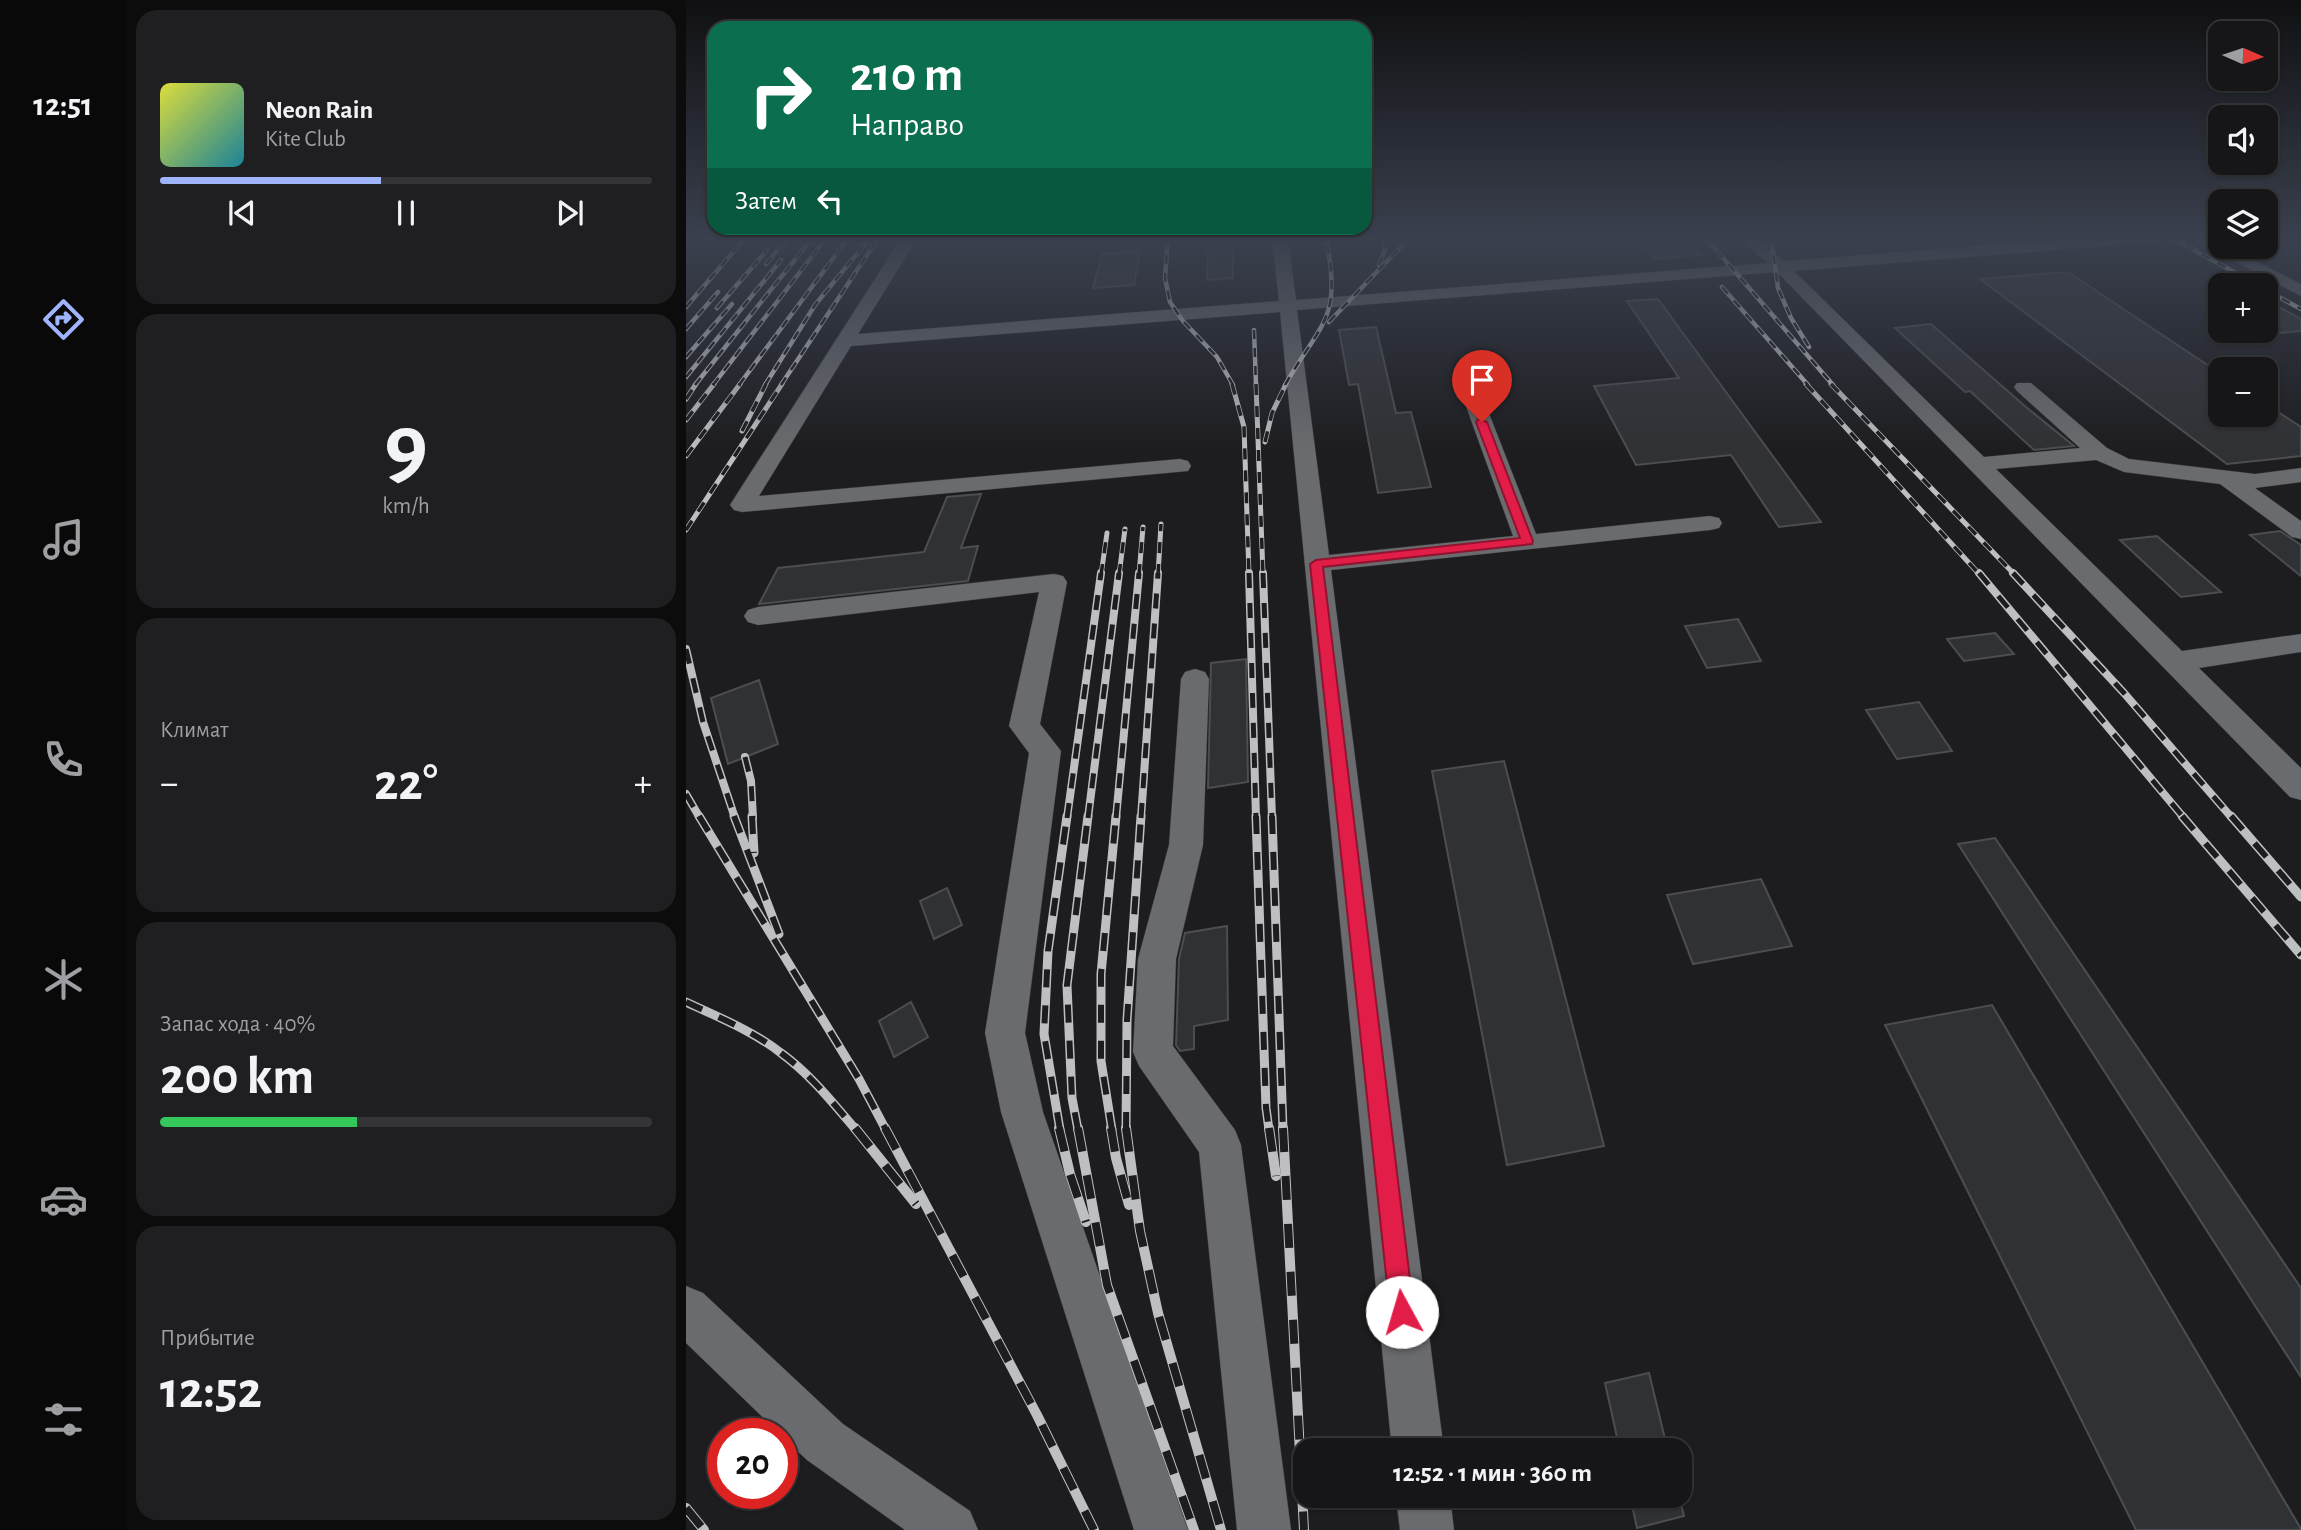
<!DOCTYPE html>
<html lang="ru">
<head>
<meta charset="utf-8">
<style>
  :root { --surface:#161618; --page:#1f1f21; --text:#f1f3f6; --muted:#9e9fa2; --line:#353537; --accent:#a0b3fd }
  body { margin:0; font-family:"Alegreya Sans",sans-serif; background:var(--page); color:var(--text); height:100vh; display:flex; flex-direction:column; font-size:26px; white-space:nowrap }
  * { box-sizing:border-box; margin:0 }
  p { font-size:23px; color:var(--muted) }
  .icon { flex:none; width:38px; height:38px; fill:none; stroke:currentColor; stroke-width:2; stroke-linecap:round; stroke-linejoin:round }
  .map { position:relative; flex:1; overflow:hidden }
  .drawer { display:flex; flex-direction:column; gap:10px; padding:10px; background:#0c0c0d; width:560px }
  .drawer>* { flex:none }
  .guide { position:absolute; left:21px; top:21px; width:665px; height:214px; border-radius:21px; box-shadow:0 2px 5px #0004,0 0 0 2px var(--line); background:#0b6e4f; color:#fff; overflow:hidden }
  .needle { width:46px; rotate:93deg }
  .buttons { position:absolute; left:1522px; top:21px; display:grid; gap:14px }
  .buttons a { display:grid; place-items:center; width:70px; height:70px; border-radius:14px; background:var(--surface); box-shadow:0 2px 5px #0004,0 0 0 2px var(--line); font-size:35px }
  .speed { position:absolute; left:21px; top:1418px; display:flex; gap:14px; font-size:35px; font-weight:700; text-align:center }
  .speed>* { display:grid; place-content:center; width:91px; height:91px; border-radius:50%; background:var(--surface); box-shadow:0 2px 5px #0004,0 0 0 2px var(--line); line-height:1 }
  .speed .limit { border:10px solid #d22; background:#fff; color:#111 }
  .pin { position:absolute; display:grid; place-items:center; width:60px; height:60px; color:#fff; margin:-72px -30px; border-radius:50% 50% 50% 0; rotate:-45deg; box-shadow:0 0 7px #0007 }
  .pin .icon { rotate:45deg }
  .me { position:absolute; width:77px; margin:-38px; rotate:354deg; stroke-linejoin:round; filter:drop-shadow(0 0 5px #0008) }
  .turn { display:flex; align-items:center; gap:24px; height:147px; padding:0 28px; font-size:32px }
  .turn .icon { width:91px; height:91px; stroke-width:2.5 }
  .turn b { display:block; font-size:49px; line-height:60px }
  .then { display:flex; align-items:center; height:66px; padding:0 28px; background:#0003; gap:14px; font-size:26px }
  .big { font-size:52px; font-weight:700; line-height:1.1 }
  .drawer .card { flex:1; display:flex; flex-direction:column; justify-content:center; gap:10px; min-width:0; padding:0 24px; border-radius:21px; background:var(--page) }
  .drawer .dial { align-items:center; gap:0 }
  .dial b { font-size:91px; line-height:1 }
  .song { display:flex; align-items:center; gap:21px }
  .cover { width:84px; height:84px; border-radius:10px; background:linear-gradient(135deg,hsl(60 70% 55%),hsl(190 70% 35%)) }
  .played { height:7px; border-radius:4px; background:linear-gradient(90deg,var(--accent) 45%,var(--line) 45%) }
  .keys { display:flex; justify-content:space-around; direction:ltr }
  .heat { display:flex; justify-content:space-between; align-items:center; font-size:38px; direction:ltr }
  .charge { height:10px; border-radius:5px; background:linear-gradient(90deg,#34c759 40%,var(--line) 0) }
  .trip { position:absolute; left:607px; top:1438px; width:399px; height:70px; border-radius:21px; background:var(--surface); box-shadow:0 2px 5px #0004,0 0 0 2px var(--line); font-weight:700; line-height:70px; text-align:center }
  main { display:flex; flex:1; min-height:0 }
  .menu { display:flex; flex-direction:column; width:126px; justify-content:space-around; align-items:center; background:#09090a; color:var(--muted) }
  .menu .icon { width:49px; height:49px }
  .menu .selected { color:var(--accent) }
  .menu b { font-size:32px; color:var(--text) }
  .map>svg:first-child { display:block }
  .building { fill:#303134; stroke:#4c4d50; stroke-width:2 }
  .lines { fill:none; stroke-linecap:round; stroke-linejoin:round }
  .minor-casing { stroke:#363739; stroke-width:1 }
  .minor { fill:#6a6b6e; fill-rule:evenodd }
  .rail-far4-casing { stroke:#bebfc1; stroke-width:4.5 }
  .rail-far3-casing { stroke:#bebfc1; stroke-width:5 }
  .rail-far2-casing { stroke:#bebfc1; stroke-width:8 }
  .rail-far1-casing { stroke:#bebfc1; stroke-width:9 }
  .rail-casing { stroke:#bebfc1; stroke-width:10 }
  .rail-far4 { stroke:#1d1d20; stroke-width:2.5; stroke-dasharray:9; stroke-linecap:butt }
  .rail-far3 { stroke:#1d1d20; stroke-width:3.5; stroke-dasharray:11; stroke-linecap:butt }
  .rail-far2 { stroke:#1d1d20; stroke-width:5; stroke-dasharray:15; stroke-linecap:butt }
  .rail-far1 { stroke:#1d1d20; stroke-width:6; stroke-dasharray:18; stroke-linecap:butt }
  .rail { stroke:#1d1d20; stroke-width:8; stroke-dasharray:24; stroke-linecap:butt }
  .route { fill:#e11d48; stroke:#92132f; stroke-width:2 }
</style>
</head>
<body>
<main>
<nav class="menu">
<b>12:51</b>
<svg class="icon selected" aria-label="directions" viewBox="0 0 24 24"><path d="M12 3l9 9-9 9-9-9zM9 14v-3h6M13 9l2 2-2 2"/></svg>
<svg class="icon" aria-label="music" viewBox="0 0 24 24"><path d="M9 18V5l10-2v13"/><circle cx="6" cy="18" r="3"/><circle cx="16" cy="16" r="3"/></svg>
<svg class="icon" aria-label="phone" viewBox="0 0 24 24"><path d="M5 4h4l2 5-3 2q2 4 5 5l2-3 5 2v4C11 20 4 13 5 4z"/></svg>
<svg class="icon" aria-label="climate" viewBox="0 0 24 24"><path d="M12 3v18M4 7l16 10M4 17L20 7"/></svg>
<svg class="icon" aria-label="car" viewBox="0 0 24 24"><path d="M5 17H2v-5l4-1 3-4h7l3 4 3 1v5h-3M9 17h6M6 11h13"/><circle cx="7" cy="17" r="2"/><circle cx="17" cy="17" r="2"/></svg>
<svg class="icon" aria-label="filters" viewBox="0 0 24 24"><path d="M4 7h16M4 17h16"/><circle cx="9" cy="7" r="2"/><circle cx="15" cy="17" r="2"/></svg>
</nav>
<section class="drawer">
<div class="card">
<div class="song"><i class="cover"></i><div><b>Neon Rain</b><p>Kite Club</p></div></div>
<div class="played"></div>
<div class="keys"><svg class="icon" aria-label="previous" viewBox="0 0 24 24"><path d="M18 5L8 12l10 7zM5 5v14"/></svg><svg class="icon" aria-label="pause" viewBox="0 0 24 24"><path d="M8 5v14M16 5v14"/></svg><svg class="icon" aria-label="next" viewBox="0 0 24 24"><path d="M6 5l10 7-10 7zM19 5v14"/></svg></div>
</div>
<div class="card dial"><b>9</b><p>km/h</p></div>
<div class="card"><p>Климат</p>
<div class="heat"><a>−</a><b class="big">22°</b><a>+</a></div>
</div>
<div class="card"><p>Запас хода · 40%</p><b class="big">200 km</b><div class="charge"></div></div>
<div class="card"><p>Прибытие</p><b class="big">12:52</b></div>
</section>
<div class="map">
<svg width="1615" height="1530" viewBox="0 0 1615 1530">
  <rect width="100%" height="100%" fill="#1d1d20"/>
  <g class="building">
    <polygon points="523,237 547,237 547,278 521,280"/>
    <polygon points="951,237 1001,237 1016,255 968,259"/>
    <polygon points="454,251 448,285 407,288 416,254"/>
    <polygon points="1382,272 1535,374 1535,415 1580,415 1580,404 1615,427 1615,456 1541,464 1294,279"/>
    <polygon points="972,299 1135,522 1093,527 1045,455 950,465 908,386 993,378 941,301"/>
    <polygon points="1580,300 1615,319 1615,331 1593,333 1580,325"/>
    <polygon points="1245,324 1340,407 1388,446 1348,450 1284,391 1279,392 1209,328"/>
    <polygon points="690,327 710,413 725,412 745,487 692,493 672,384 663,385 653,330"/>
    <polygon points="295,494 275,548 292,546 282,581 73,604 92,568 238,552 261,497"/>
    <polygon points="1594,531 1615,545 1615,576 1564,535"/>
    <polygon points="1471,536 1535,592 1495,597 1434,540"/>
    <polygon points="1052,619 1075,661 1021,668 999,626"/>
    <polygon points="1309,633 1328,654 1278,661 1261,639"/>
    <polygon points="560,659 562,782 522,788 525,663"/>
    <polygon points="73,680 92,744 42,764 25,698"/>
    <polygon points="1233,702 1266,751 1211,759 1180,710"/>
    <polygon points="818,761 918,1146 821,1165 746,771"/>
    <polygon points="1309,838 1615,1288 1615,1377 1272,844"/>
    <polygon points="1075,879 1106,946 1007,964 981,895"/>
    <polygon points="261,888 276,925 248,939 234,901"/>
    <polygon points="541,926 542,1020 508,1026 508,1049 494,1051 490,1045 493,959 499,933"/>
    <polygon points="225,1002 242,1037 208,1057 193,1021"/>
    <polygon points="1306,1005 1615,1529 1615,1530 1450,1530 1199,1025"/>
    <polygon points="963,1373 982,1451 934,1451 919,1383"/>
    <polygon points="944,1496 993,1496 998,1516 951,1528"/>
  </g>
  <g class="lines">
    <defs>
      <g id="minor">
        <polygon points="216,237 232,237 172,334 593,301 586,237 602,237 610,300 1081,263 1053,237 1071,237 1098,261 1407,237 1476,237 1468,242 1108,271 1298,457 1394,448 1331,391 1328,387 1331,383 1345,383 1421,448 1443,459 1569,474 1615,468 1615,482 1569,488 1615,521 1615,539 1606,537 1534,484 1438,472 1410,460 1310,469 1496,651 1615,634 1615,652 1513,668 1615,768 1615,800 1604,797 1091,272 611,310 643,555 827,536 777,398 780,394 794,394 797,398 850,534 1024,516 1033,518 1036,523 1033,528 1024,530 645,570 758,1451 706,1451 594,312 165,346 73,496 494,459 502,461 505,466 502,471 56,512 48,510 44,505"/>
        <polygon points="1502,237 1522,237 1535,243 1535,247 1541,247 1615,284 1615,296"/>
        <polygon points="368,574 377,576 381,582 354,724 375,751 339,1033 357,1112 502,1530 448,1530 315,1112 299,1033 343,753 323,726 353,592 72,625 62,622 58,616 62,610 72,607"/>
        <polygon points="509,669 519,672 523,679 517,845 490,959 487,1046 549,1130 555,1145 605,1530 551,1530 513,1152 453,1066 447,1052 452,959 483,845 495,679 499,672"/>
        <polygon points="0,1286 17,1293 157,1424 284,1511 292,1530 219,1530 121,1460 96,1437 96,1433 93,1433 0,1343"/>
        <polygon points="710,1496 764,1496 768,1530 714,1530"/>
      </g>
    </defs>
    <use href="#minor" class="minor-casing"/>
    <use href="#minor" class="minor"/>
    <defs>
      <g id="rail-far4">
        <polyline points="482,237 479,278 484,302 497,321 531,357 547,385"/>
        <polyline points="1019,237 1147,385"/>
        <polyline points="1085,237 1092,288 1105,318 1123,347"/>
        <polyline points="1484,237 1572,285"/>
        <polyline points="80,264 102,237"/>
        <polyline points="693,265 699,249 699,237"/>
        <polyline points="1036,287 1122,385"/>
        <polyline points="1580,290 1615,309"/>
        <polyline points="0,307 60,237"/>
        <polyline points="31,308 81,250"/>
        <polyline points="643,322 724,237"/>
        <polyline points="0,329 32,292"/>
        <polyline points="568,330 570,385"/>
        <polyline points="0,357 46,304"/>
        <polyline points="0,377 95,260"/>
        <polyline points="9,385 127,237"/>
        <polyline points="27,385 141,237"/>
        <polyline points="53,385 163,237"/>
        <polyline points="79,385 129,305 183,239"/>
        <polyline points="95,385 193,237"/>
        <path d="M599,385C637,319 656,320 640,237"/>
      </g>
      <g id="rail-far3">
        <polyline points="546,384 558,427 563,575"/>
        <polyline points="570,384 577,575"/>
        <polyline points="1120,384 1294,575"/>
        <polyline points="1145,384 1329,575"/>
        <polyline points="0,399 10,384"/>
        <polyline points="0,420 28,384"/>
        <polyline points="56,431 80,384"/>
        <polyline points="579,442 586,413 600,384"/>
        <polyline points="0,456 54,384"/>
        <polyline points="0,530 96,384"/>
        <polyline points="415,575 421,533"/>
        <polyline points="433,575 439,529"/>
        <polyline points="453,575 457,527"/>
        <polyline points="472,575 475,524"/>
      </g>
      <g id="rail-far2">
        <polyline points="563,573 570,818"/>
        <polyline points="577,573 586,818"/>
        <polyline points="1293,573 1498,818"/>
        <polyline points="1327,573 1438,693 1546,818"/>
        <polyline points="0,649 17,722 49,818"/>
        <polyline points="59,757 65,781 67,818"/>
        <polyline points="0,794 14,818"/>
        <polyline points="381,818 415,573"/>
        <polyline points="402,818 433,573"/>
        <polyline points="430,818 453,573"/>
        <polyline points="455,818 472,573"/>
      </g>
      <g id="rail-far1">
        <polyline points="13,816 173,1079 200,1130"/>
        <polyline points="48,816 93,934"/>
        <polyline points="66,816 68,853"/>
        <polyline points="570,816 580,1108 583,1130"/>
        <polyline points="586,816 597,1130"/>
        <polyline points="1496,816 1615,955"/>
        <polyline points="1545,816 1615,897"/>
        <path d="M0,1002C32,1017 67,1031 95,1053C124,1074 147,1103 170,1130"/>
        <polyline points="374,1130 358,1034 362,951 381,816"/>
        <polyline points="392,1130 386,1098 381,985 402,816"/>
        <polyline points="426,1130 415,1061 415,974 430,816"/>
        <polyline points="440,1130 441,1020 455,816"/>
      </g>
      <g id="rail">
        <polyline points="169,1128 230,1204"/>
        <polyline points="199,1128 351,1415 408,1530"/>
        <polyline points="373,1128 384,1174 400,1222"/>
        <polyline points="392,1128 421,1285 508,1530"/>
        <polyline points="425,1128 430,1158 443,1205"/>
        <polyline points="440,1128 454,1231 472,1313 535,1530"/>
        <polyline points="583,1128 590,1176"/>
        <polyline points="597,1128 618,1530"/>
        <polyline points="0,1508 18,1530"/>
      </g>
    </defs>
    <use href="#rail-far4" class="rail-far4-casing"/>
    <use href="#rail-far3" class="rail-far3-casing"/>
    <use href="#rail-far2" class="rail-far2-casing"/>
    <use href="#rail-far1" class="rail-far1-casing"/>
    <use href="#rail" class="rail-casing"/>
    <use href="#rail-far4" class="rail-far4"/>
    <use href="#rail-far3" class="rail-far3"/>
    <use href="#rail-far2" class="rail-far2"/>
    <use href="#rail-far1" class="rail-far1"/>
    <use href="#rail" class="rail"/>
  </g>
  <linearGradient id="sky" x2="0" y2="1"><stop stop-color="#101012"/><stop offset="0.53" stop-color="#3a404e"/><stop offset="1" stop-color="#3a404e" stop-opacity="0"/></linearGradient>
  <rect width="1615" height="451" fill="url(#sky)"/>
  <polygon class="route" points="792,419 801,422 847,541 846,544 637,567 728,1312 724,1321 716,1324 707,1321 704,1312 624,564 630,560 834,538 790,422"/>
</svg>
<div class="buttons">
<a><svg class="needle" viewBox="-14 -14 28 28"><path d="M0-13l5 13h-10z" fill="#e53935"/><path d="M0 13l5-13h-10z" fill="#9e9fa2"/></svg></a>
<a><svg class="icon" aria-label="sound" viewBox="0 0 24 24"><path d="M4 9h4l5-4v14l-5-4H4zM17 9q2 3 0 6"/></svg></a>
<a><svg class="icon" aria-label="layers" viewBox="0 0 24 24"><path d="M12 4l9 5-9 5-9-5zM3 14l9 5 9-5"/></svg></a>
<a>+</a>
<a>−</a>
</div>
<div class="speed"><div class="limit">20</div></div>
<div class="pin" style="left:796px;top:422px;background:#d93025"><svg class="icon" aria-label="arrive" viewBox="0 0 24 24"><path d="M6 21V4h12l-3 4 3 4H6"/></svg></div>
<svg class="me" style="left:716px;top:1312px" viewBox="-20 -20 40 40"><circle r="19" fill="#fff"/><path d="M0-13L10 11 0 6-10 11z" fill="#e11d48"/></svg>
<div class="trip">12:52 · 1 мин · 360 m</div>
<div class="guide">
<div class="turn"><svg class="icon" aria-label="right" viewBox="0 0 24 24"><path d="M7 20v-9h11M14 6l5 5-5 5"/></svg><div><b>210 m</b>Направо</div></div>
<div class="then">Затем<svg class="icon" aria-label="left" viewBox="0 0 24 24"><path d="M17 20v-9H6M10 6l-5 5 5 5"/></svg></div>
</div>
</div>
</main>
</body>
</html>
